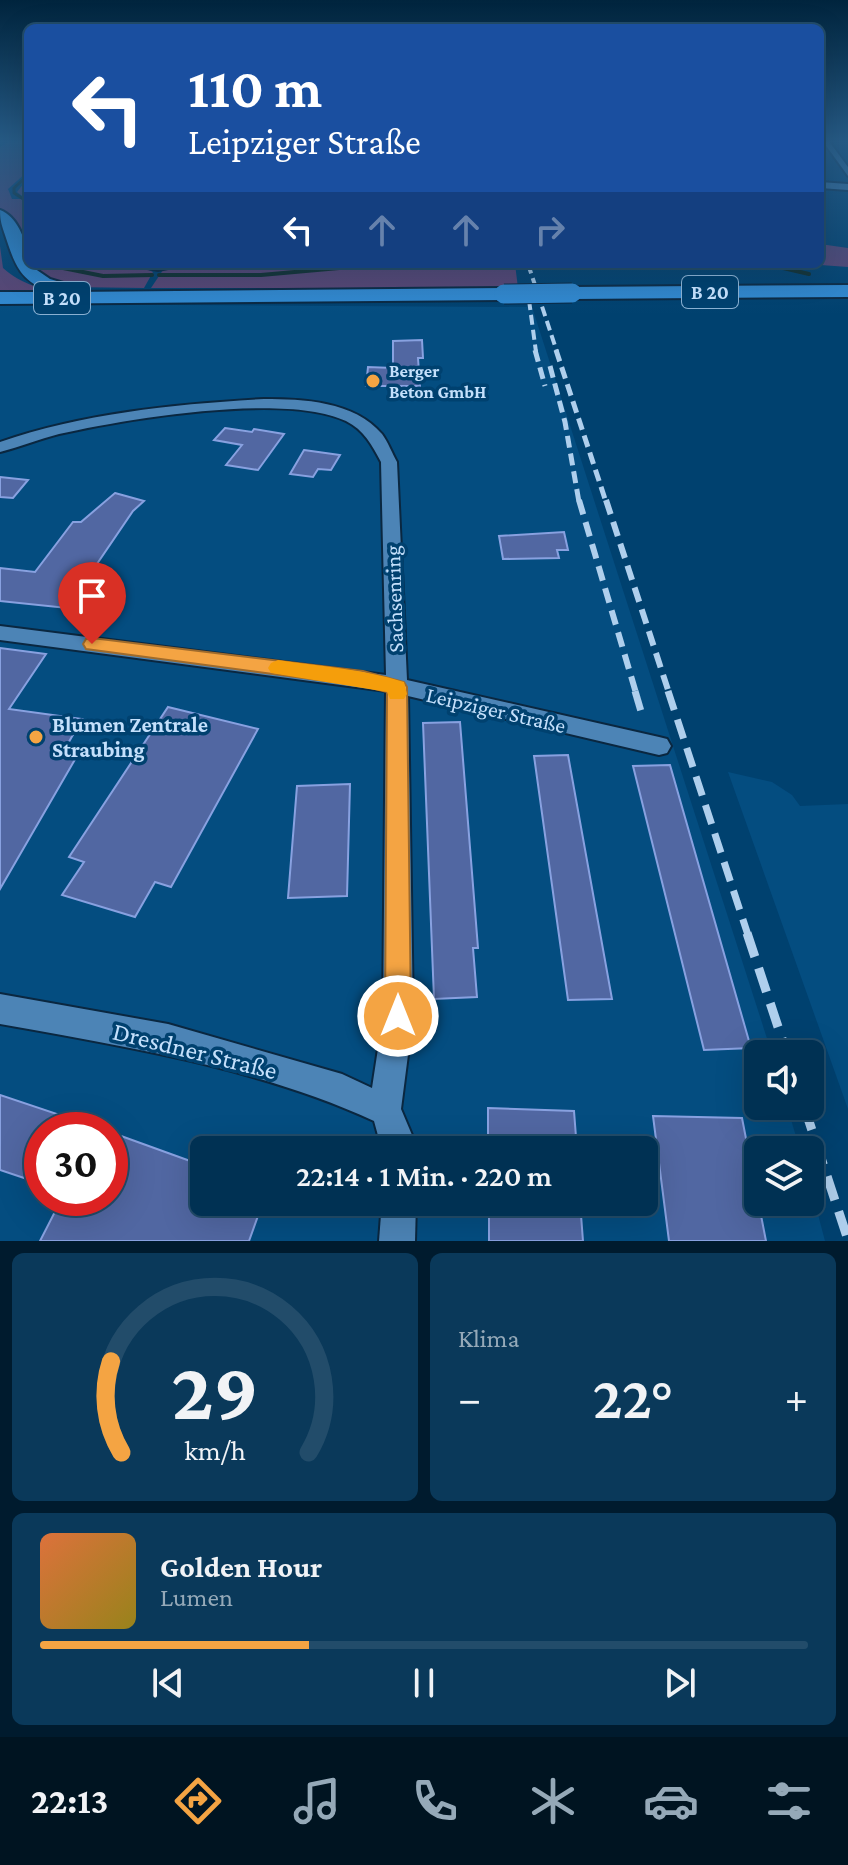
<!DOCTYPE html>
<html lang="de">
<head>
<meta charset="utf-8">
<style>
  :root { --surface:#003153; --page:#0a395a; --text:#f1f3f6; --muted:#95a9b8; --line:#224c6a; --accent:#f4a443 }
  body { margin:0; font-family:"Crimson Pro",serif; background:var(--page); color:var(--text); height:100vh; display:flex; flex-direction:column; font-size:30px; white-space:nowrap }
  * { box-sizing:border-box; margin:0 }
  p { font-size:26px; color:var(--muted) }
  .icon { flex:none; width:44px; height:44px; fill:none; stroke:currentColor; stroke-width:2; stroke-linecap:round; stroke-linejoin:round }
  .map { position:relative; height:1241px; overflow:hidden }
  .sheet { display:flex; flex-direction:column; gap:12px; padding:12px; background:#001b2e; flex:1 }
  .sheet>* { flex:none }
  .guide { position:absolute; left:24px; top:24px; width:800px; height:244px; border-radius:12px; box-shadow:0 8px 32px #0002,0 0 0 2px var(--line); background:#1a4fa0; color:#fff; overflow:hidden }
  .controls { position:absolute; left:744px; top:1040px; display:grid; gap:16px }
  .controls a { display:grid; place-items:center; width:80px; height:80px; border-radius:12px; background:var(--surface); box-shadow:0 8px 32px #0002,0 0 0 2px var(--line); font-size:40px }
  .speed { position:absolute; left:24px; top:1112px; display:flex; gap:16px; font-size:40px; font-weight:700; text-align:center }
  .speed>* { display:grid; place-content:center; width:104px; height:104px; border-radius:50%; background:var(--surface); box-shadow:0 8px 32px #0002,0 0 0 2px var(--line); line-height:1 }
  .speed .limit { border:12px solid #d22; background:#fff; color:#111 }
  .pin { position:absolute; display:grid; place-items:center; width:68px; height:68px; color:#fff; margin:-82px -34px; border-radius:50% 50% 50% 0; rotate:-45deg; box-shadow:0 0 8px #0007 }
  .pin .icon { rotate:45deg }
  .me { position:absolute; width:88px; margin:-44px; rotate:0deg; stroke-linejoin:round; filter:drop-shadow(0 0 6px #0008) }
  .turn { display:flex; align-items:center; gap:28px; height:168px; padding:0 32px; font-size:36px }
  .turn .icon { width:104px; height:104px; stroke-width:2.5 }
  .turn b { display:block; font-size:56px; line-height:68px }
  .lanes { display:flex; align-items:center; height:76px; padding:0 32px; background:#0003; justify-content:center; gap:40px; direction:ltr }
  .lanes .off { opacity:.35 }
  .big { font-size:60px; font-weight:600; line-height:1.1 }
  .sheet .card { flex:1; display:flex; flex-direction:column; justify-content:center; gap:12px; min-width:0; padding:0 28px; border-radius:12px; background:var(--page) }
  .sheet .dial { align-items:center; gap:0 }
  .dial svg { height:208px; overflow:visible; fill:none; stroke:var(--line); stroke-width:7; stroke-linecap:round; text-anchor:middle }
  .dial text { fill:var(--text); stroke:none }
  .song { display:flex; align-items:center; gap:24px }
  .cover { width:96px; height:96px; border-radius:12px; background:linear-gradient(135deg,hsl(20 70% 55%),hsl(50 70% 35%)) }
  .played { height:8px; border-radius:4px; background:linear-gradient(90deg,var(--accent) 35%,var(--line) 35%) }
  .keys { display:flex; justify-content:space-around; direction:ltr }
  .heat { display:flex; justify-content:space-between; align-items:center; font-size:44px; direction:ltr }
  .sheet .tiles { flex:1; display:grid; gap:12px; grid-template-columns:1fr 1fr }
  .card:last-child { grid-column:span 2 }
  .trip { position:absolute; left:190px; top:1136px; width:468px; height:80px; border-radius:12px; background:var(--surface); box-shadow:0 8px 32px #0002,0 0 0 2px var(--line); font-weight:600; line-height:80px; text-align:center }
  .dock { display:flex; height:128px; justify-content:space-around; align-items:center; background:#001421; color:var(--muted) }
  .dock .icon { width:56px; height:56px }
  .dock .active { color:var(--accent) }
  .dock b { font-size:36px; color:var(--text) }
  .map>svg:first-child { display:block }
  .built { fill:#044d80; fill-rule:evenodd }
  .green { fill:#5d4473 }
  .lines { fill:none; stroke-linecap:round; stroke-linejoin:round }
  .stream-far1 { stroke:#112d2a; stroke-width:3 }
  .stream { stroke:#112d2a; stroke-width:4 }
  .building { fill:#5167a2; stroke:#88a1e0; stroke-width:2 }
  .minor-casing { stroke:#0a2740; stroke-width:4 }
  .trunk-casing { stroke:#0a2740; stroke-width:4 }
  .minor { fill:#4c84b6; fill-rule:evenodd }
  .trunk { fill:#328bd3; fill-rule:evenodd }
  .rail-far4 { stroke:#afcfed; stroke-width:4; stroke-dasharray:10 5; stroke-linecap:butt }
  .rail-far3 { stroke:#afcfed; stroke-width:5; stroke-dasharray:12 6; stroke-linecap:butt }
  .rail-far2 { stroke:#afcfed; stroke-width:6; stroke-dasharray:15 8; stroke-linecap:butt }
  .rail-far1 { stroke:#afcfed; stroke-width:7; stroke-dasharray:20 10; stroke-linecap:butt }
  .rail { stroke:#afcfed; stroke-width:9; stroke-dasharray:25 12; stroke-linecap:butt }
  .trunk-bridge-casing { stroke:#0a2740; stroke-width:21; stroke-linecap:butt }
  .trunk-bridge { stroke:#328bd3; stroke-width:19 }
  .route { fill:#f4a443; stroke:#9f6b2c; stroke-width:2 }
  .slow { fill:#f59e0b }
  .poi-dot { fill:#f4a443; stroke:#00416f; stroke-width:3 }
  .labels { text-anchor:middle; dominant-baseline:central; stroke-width:7; stroke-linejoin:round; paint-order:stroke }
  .far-poi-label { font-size:18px; font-weight:bold; fill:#c4e0fc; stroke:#00416f; text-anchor:start }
  .shield { fill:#00416f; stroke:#89b0d2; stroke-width:2 }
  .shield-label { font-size:20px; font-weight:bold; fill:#c4e0fc }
  .street-label { font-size:22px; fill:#c4e0fc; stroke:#00416f }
  .poi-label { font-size:22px; font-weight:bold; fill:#c4e0fc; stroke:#00416f; text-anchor:start }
  .near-street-label { font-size:26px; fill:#c4e0fc; stroke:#00416f }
</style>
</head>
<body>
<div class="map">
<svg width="848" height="1241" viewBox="0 0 848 1241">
  <rect width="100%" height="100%" fill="#00416f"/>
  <g class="built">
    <path d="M0,304L532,307L772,1054H758V1106H787L800,1150H758V1202H810V1184L825,1241H0ZM42,1130H110V1198H42ZM204,1150H644V1202H204Z"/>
    <polygon points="728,772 772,782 792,795 800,806 848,804 848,1109"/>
  </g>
  <g class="green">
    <path d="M12,140H28V171L8,189L12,199H26L17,192L28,178V264C61,264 125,256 153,272L144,288L66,287L33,276C29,267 22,256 19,246C13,228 24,220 0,209V147Z"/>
    <polygon points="820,244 848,248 848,267 807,264 820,264"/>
    <path d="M0,246L3,268C22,285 42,289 66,293L0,292Z"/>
    <polygon points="192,264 515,264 518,288 151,288 163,270"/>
  </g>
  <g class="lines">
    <polyline class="stream-far1" points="28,175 14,188 14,193 28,202"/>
    <g class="stream">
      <polyline points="60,264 63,268 103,276 152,275"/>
      <polyline points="766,264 809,274"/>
      <polyline points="159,275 261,275 384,264"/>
    </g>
  </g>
  <g class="building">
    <polygon points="422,340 423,358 418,358 420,386 366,386 368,367 393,368 393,341"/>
    <polygon points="225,428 252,432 254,429 284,434 258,470 226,465 242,445 214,440"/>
    <polygon points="304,450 340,455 331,470 318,469 313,477 290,474"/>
    <polygon points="0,477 28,480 13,498 0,497"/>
    <polygon points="115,493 144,501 133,511 67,608 0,601 0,568 35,572 73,522 81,522"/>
    <polygon points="564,532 568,550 557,550 559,558 503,559 499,536"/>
    <polygon points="0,648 46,654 9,709 82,719 62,754 77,756 0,889"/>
    <polygon points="168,707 258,729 171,887 155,882 135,917 62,895 84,862 69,857"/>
    <polygon points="460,722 478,948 473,948 477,997 434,999 423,723"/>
    <polygon points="568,755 612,999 568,1000 534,756"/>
    <polygon points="670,765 751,1048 704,1050 633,766"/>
    <polygon points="350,784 347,896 288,898 297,786"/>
    <polygon points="0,1095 60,1115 53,1130 42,1130 42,1150 27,1179 0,1170"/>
    <polygon points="488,1108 574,1111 577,1150 488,1150"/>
    <polygon points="653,1116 742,1118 766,1241 669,1241"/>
    <polygon points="110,1132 204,1166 204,1202 263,1202 249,1241 40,1241 62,1198 110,1198"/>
    <polygon points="489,1202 580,1202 583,1241 489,1241"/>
  </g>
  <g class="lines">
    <defs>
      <g id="minor">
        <polygon points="822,140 828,140 848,167 848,176"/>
        <polygon points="820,182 848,184 848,190 820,188"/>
        <polygon points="126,264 188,264 158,270"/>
        <path d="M264,399C303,399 354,401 382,434C388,442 392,453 397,462L407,680L659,737L667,739L671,746L667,753L659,755L408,696L413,1016L401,1109L412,1135L414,1150H382L374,1121C260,1068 123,1046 0,1024V994L168,1024L342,1074L372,1088L383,1016L386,691L0,640V626L386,675L381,462C372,445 364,430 346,421C285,392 126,419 59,434C39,439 20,447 0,452V442C84,413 176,404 264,399Z"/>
        <polygon points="382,1202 416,1202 415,1241 379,1241"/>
      </g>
      <g id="trunk">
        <path d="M0,210C19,217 28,245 28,264L50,279L70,285L71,292L504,288L514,294L504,300L0,304V292H52C20,282 15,265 5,235C2,226 0,221 0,210Z"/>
        <polygon points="848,285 848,297 572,299 562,293 572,287"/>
      </g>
    </defs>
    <use href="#minor" class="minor-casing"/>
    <use href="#trunk" class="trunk-casing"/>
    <use href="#minor" class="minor"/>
    <use href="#trunk" class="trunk"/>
    <g class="rail-far4">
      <polyline points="528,264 557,352"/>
      <polyline points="529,300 536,352"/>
    </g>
    <g class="rail-far3">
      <polyline points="535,350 545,386"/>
      <polyline points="556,350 606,502"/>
      <polyline points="550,366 565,422 579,502"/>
    </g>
    <g class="rail-far2">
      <polyline points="579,500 636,693"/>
      <polyline points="606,500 669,693"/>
    </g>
    <g class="rail-far1">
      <polyline points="635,691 643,718"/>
      <polyline points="668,691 748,935"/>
    </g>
    <g class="rail">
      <polyline points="747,933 787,1054"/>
      <polyline points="804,1106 848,1240"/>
    </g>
    <defs>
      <polyline id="trunk-bridge" points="504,294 572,293"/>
    </defs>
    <use href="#trunk-bridge" class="trunk-bridge-casing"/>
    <use href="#trunk-bridge" class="trunk-bridge"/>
  </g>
  <linearGradient id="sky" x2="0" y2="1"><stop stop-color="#00243d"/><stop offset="0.45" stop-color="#265a85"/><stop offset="1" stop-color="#265a85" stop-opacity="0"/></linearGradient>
  <rect width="848" height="314" fill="url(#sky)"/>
  <polygon class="route" points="92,638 363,671 404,682 407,687 411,1016 408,1025 398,1029 388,1025 385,1016 387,692 363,686 86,649 83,644 86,639"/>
  <path class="slow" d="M278,660C320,666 363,669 404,682L407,694L404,699H390L387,692L271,673L268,668L271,663Z"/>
  <g class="poi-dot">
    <circle cx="373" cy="381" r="8"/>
    <circle cx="36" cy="737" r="8"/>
  </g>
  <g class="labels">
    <g class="far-poi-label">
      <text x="389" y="371">Berger<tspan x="389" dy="21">Beton GmbH</tspan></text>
    </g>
    <g class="shield">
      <rect x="682" y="276" width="56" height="32" rx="6"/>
      <rect x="34" y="282" width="56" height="32" rx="6"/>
    </g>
    <g class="shield-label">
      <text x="710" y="292">B 20</text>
      <text x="62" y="298">B 20</text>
    </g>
    <g class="street-label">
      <text transform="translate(394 599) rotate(-92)">Sachsenring</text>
      <text transform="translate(496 710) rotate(13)">Leipziger Straße</text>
    </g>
    <g class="poi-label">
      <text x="52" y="724">Blumen Zentrale<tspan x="52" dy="25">Straubing</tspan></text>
    </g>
    <g class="near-street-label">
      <text transform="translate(195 1051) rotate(14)">Dresdner Straße</text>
    </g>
  </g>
</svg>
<div class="controls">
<a><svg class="icon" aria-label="sound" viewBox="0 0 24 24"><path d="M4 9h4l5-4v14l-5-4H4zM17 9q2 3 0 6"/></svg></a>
<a><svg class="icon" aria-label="layers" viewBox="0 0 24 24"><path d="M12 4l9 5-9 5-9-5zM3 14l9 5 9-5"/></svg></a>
</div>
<div class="speed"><div class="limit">30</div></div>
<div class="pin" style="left:92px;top:644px;background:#d93025"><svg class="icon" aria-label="arrive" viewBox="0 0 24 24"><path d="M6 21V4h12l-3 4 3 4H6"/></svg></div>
<svg class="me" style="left:398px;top:1016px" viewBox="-20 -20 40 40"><circle r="17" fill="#f4a443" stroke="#fff" stroke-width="3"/><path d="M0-11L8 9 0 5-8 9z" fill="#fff"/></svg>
<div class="trip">22:14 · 1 Min. · 220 m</div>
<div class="guide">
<div class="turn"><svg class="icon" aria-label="left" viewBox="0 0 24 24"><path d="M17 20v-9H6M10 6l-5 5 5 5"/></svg><div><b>110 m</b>Leipziger Straße</div></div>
<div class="lanes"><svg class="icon" aria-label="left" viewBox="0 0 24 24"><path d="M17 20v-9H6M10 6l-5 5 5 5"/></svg><svg class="icon off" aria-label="ahead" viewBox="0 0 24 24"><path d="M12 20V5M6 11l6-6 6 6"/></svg><svg class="icon off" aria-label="ahead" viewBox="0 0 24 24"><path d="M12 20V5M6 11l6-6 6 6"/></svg><svg class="icon off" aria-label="right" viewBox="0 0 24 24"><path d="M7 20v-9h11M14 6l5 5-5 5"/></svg></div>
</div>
</div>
<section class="sheet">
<div class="tiles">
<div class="card dial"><svg viewBox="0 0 100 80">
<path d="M14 69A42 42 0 1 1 86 69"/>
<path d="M14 69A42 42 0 0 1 10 34" stroke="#f4a443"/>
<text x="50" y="56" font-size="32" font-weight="700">29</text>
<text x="50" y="72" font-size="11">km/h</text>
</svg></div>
<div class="card"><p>Klima</p>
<div class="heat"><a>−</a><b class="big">22°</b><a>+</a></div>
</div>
<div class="card">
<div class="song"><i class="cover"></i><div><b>Golden Hour</b><p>Lumen</p></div></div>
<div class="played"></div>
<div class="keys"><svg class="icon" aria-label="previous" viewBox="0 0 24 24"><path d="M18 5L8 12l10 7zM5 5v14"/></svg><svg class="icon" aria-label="pause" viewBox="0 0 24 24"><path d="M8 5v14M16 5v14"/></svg><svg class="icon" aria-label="next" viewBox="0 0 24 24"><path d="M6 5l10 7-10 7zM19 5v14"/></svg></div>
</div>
</div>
</section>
<nav class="dock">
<b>22:13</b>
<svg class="icon active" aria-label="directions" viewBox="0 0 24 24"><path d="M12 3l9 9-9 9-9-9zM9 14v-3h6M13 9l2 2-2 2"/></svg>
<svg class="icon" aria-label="music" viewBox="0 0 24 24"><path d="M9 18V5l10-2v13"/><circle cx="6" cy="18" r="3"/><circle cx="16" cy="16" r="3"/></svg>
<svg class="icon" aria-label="phone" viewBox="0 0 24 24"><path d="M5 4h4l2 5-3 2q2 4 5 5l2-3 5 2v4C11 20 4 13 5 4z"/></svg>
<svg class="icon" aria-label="climate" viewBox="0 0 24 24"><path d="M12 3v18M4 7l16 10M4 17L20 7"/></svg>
<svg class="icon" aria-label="car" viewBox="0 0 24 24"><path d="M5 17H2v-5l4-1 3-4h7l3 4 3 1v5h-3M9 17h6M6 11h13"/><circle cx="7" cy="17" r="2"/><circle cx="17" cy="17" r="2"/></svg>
<svg class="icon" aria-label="filters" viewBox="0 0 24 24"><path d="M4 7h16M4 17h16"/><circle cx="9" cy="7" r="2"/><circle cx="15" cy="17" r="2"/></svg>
</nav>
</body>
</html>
